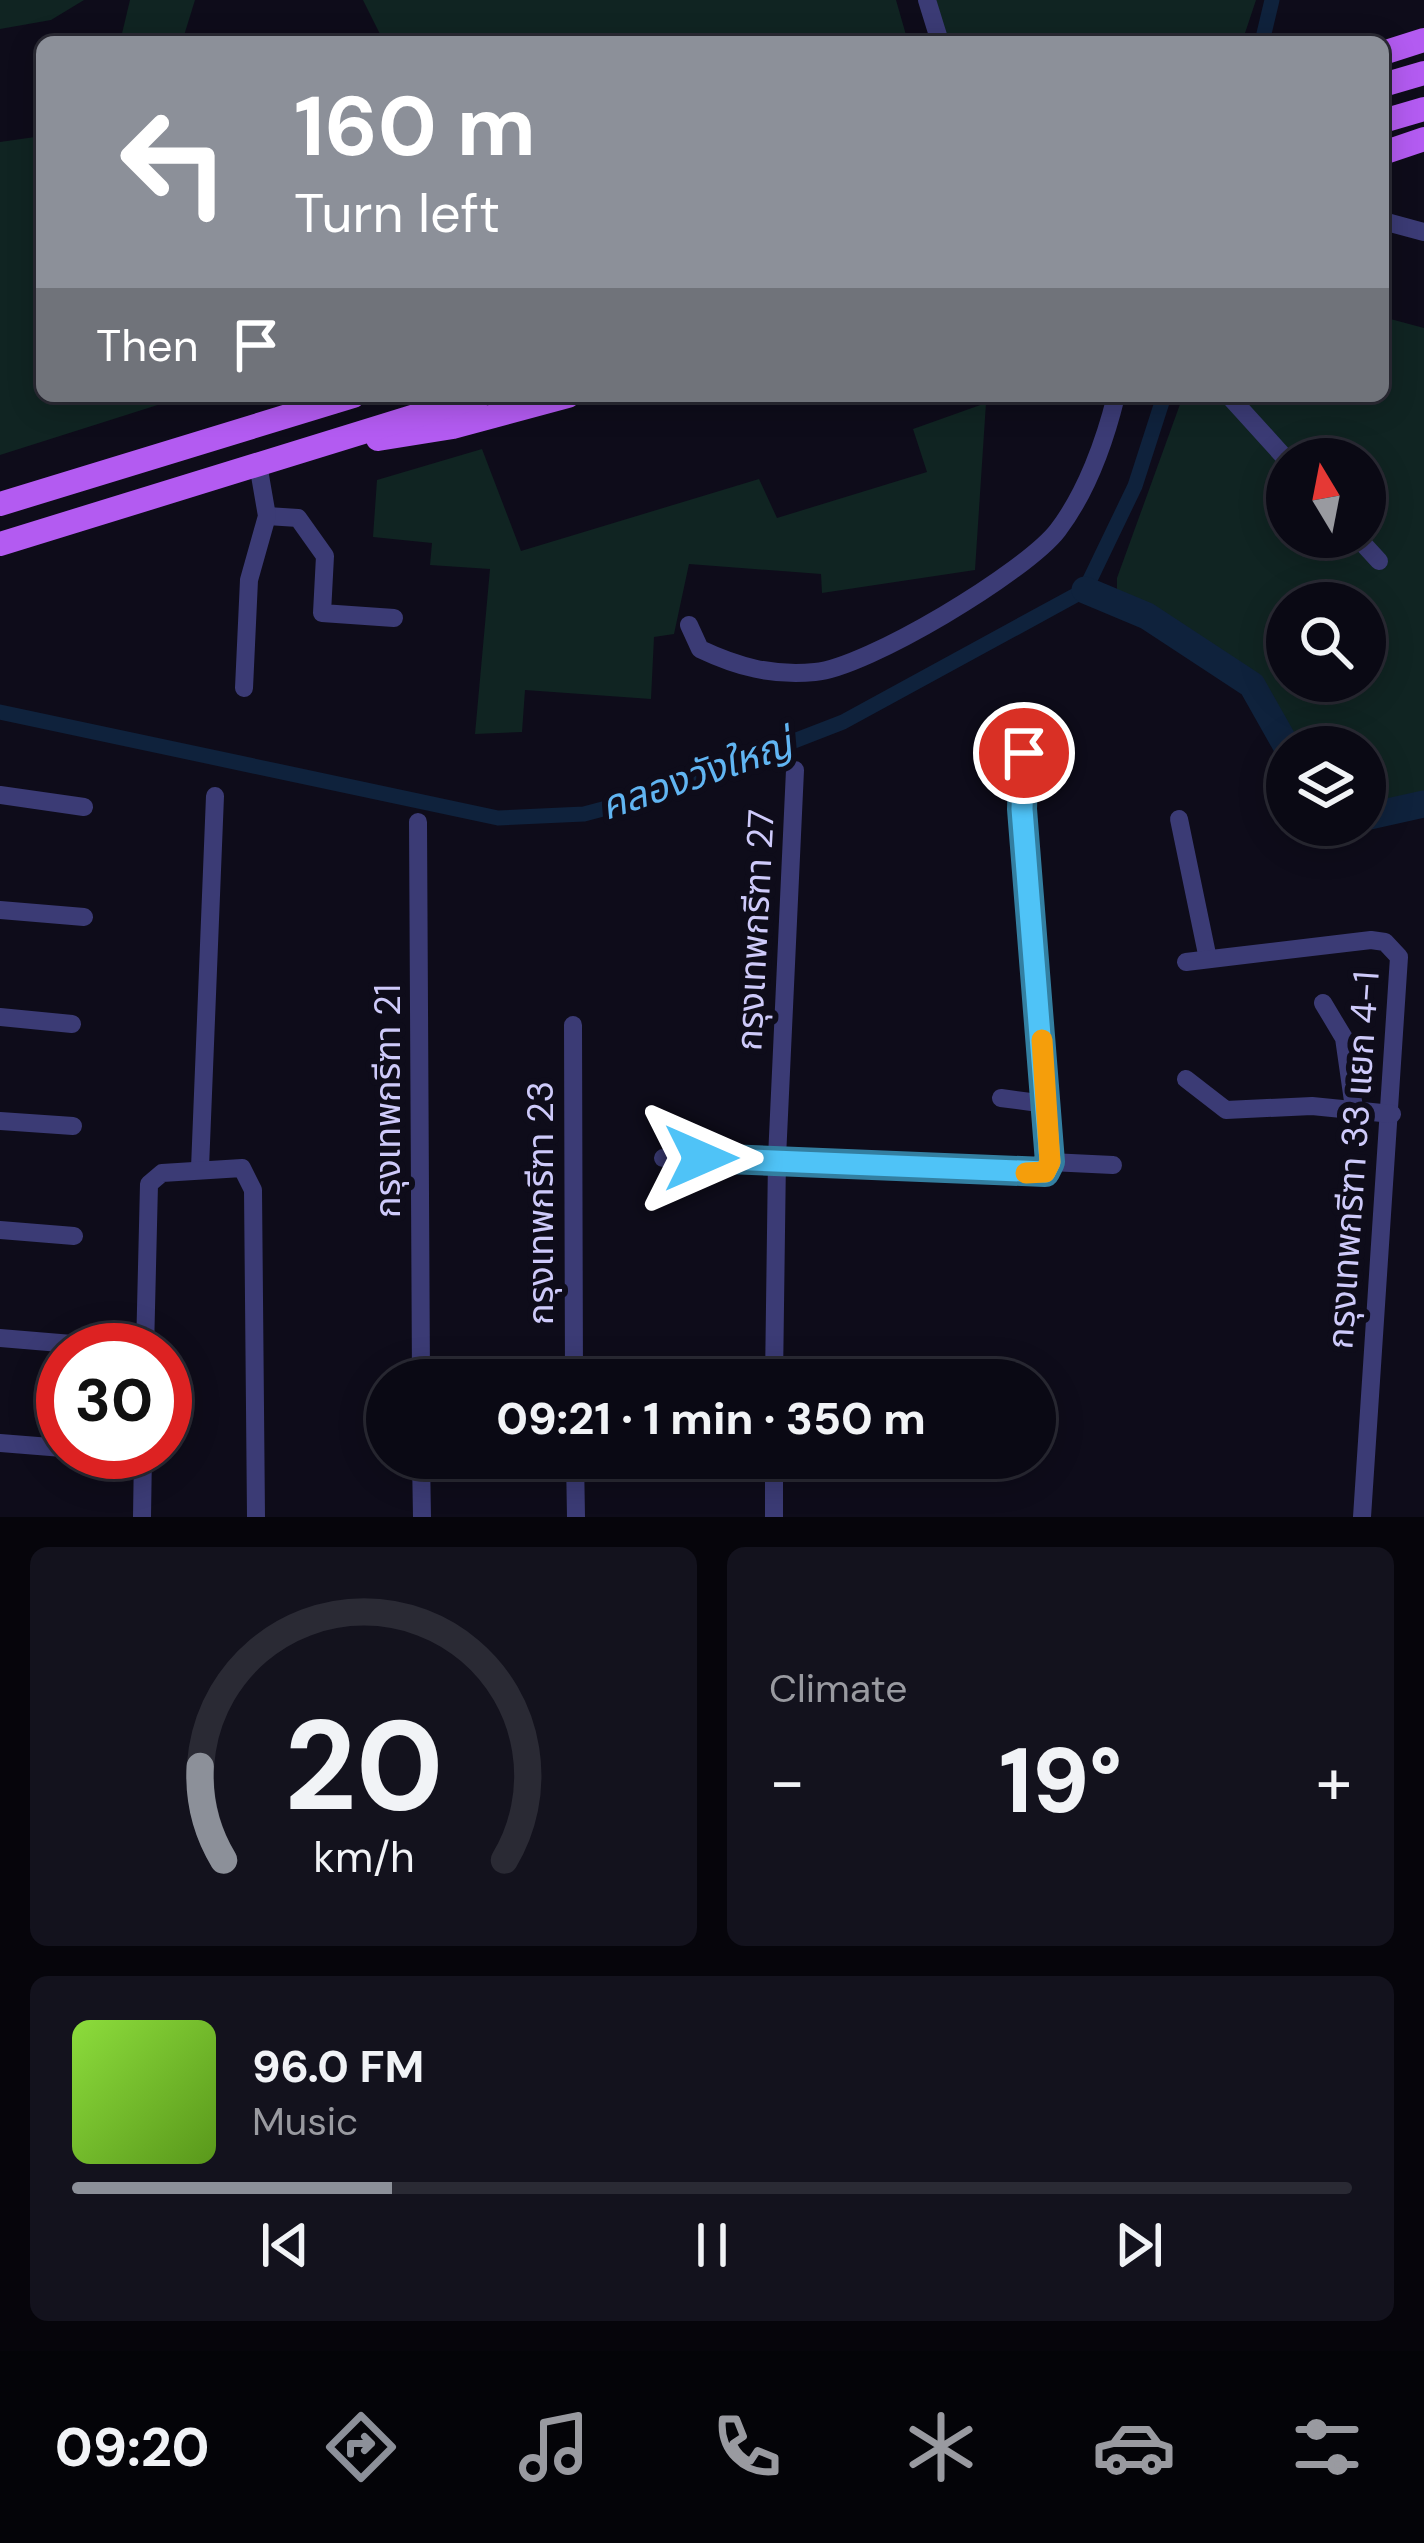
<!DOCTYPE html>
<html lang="en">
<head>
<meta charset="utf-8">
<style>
  :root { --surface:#0a0914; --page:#13121d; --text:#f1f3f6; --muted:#999aa0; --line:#2a2a34; --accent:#8c9099 }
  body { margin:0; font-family:"DM Sans","Noto Sans Thai",sans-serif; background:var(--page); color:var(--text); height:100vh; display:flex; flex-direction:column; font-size:45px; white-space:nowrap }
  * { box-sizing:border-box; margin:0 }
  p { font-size:39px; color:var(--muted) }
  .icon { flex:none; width:66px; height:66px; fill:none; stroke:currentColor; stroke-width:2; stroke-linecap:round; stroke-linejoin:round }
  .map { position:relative; height:1517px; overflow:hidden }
  .details { display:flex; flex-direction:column; gap:30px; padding:30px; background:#06050b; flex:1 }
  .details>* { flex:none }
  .top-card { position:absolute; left:36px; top:36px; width:1353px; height:366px; border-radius:18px; box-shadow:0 6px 30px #0003,0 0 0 3px var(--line); background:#8c9099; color:#fff; overflow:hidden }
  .needle { width:78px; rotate:350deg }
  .fabs { position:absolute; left:1266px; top:438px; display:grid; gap:24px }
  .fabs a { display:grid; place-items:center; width:120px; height:120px; border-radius:50%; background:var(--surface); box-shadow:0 6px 30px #0003,0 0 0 3px var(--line); font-size:60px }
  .speed { position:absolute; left:36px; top:1323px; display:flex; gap:24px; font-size:60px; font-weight:700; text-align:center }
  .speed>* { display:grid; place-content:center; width:156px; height:156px; border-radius:50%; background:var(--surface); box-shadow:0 6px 30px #0003,0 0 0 3px var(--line); line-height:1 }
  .speed .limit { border:18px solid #d22; background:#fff; color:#111 }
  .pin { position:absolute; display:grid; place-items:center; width:102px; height:102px; color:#fff; margin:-51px; border:6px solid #fff; border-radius:50%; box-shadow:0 3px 12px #0007 }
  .me { position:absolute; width:132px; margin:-66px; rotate:90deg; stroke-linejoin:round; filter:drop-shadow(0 0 9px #0008) }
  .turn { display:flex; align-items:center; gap:42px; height:252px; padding:0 60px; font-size:54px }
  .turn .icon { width:156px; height:156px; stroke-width:2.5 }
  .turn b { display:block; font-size:84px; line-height:102px }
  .then { display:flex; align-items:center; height:114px; padding:0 60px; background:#0003; gap:24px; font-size:45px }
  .big { font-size:90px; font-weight:800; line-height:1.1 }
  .details .tile { flex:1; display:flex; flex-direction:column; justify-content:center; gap:18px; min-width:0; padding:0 42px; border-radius:18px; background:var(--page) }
  .details .dial { align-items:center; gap:0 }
  .dial svg { height:312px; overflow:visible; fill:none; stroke:var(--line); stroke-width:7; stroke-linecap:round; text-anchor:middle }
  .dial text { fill:var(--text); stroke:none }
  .song { display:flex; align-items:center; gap:36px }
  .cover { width:144px; height:144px; border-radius:18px; background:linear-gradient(135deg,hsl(90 70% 55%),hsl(90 70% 35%)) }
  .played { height:12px; border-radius:6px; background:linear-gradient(90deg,var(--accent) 25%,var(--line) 25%) }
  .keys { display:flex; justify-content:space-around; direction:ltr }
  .heat { display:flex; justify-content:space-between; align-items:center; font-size:66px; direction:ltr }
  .details .tiles { flex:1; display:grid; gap:30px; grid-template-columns:1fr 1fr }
  .tile:last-child { grid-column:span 2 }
  .trip { position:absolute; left:366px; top:1359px; width:690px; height:120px; border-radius:60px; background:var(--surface); box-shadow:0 6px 30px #0003,0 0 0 3px var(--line); font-weight:800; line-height:120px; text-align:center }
  .tabs { display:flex; height:192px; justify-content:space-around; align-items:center; background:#040408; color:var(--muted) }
  .tabs .icon { width:84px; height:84px }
  .tabs .current { color:var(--accent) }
  .tabs b { font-size:54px; color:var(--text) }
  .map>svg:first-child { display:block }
  .green { fill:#102422; fill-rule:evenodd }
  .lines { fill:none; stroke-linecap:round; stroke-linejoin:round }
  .canal { stroke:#0f223c; stroke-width:15 }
  .river { stroke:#0f223c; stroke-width:27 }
  .minor { stroke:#3b3b75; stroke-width:18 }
  .major { stroke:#b35bf1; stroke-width:24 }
  .route-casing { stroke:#337fa1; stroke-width:30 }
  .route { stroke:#4fc3f7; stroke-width:21 }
  .slow { stroke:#f59e0b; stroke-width:21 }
  .labels { text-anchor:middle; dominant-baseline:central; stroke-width:12; stroke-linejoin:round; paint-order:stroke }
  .street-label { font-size:36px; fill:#cecafa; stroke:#0e0c1a }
  .water-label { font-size:39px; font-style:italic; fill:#61b5f2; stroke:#0e0c1a }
</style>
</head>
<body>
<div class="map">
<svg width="1424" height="1517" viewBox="0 0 1424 1517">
  <rect width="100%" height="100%" fill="#0e0c1a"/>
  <g class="green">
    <polygon points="0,0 84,0 51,20 0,29"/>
    <polygon points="130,0 195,0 182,42 120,42"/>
    <polygon points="363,0 896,0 908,42 384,42"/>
    <polygon points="936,0 1256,0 1242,42 948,42"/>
    <polygon points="42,136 42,396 186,396 0,455 0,142"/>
    <path d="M1383,317L1424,328V797L1365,812V747H1299L1254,675L1177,621L1117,590V578L1183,396H1383ZM1287,459H1365V537H1287ZM1287,603H1365V681H1287Z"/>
    <polygon points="986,403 975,570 822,593 821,574 689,564 674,634 654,637 651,699 525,690 522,732 475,734 490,569 430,565 432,543 373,537 377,480 482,449 521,551 759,479 777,518 927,472 913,429"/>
  </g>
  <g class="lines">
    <g class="canal">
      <polyline points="1262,42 1272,0"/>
      <polyline points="0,712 498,818 584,814 652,796 843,722 1085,590 1135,486 1164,396"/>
    </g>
    <g class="river">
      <polyline points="1085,590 1147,616 1252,685 1287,747"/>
      <polyline points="1365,817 1424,804"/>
    </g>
    <g class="minor">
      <polyline points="927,0 940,42"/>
      <polyline points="1383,221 1424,232"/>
      <polyline points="1229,396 1287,460"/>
      <polyline points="267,516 298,518 325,556 322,613 394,618"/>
      <polyline points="1357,537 1379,561"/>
      <path d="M689,625L700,649C738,667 772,676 815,672C866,668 1026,572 1058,530C1086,493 1105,441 1116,396"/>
      <polyline points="244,688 249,580 267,516 258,464"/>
      <polyline points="0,795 84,807"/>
      <polyline points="1179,819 1208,959"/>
      <polyline points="418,822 421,1380"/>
      <polyline points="0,910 84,917"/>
      <polyline points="1186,962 1371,940 1385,942 1399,957 1362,1517"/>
      <polyline points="1323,1003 1344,1038 1354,1108"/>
      <polyline points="0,1017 72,1024"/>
      <polyline points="573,1025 574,1380"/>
      <polyline points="1186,1079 1226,1110 1312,1106 1392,1114"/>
      <polyline points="1001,1098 1046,1104"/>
      <polyline points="0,1121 73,1126"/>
      <polyline points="663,1158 1045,1172 1050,1162 1022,809 1024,753"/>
      <polyline points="1050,1162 1113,1165"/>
      <polyline points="200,1168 215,796"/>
      <polyline points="0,1230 74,1236"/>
      <polyline points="0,1338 72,1344"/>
      <polyline points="145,1350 149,1184 162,1173 242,1168 253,1190 256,1517"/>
      <polyline points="774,1380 777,1158 795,770"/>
      <polyline points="0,1443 63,1448"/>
      <polyline points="421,1458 422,1517"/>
      <polyline points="575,1458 576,1517"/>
      <polyline points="774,1458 774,1517"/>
      <polyline points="142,1517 143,1452"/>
    </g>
    <g class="major">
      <polyline points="1383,53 1424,40"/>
      <polyline points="1383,85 1424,73"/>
      <polyline points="1383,121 1424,109"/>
      <polyline points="1383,153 1424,139"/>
      <polyline points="378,439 453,427 568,396"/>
      <polyline points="0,504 353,396"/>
      <polyline points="0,544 480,396"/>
    </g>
  </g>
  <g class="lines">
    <defs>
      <polyline id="route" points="701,1158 1045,1172 1050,1162 1022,809 1024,753"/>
    </defs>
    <use href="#route" class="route-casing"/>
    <use href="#route" class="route"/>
    <polyline class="slow" points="1026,1173 1045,1172 1050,1162 1042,1040"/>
  </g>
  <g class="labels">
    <g class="street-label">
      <text transform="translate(755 930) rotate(-87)">กรุงเทพกรีฑา 27</text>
      <text transform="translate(387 1101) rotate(-90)">กรุงเทพกรีฑา 21</text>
      <text transform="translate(1353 1160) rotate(-86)">กรุงเทพกรีฑา 33 แยก 4-1</text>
      <text transform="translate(540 1203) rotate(-90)">กรุงเทพกรีฑา 23</text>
    </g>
    <g class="water-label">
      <text transform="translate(696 775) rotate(-19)">คลองวังใหญ่</text>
    </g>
  </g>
</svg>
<div class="fabs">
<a><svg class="needle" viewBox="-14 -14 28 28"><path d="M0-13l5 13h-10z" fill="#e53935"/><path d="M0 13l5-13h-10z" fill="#999aa0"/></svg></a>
<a><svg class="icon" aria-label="search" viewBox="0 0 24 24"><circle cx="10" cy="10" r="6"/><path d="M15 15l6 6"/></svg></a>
<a><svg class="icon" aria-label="layers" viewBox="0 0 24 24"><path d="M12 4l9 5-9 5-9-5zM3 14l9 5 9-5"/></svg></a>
</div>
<div class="speed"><div class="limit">30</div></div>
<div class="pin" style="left:1024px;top:753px;background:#d93025"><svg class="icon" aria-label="arrive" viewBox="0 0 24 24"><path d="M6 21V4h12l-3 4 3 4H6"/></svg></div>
<svg class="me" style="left:701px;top:1158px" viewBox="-20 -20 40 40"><path d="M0-17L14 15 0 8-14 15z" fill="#4fc3f7" stroke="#fff" stroke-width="4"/></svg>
<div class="trip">09:21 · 1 min · 350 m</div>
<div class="top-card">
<div class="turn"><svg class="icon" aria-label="left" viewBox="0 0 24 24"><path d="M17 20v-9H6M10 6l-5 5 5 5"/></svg><div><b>160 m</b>Turn left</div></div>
<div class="then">Then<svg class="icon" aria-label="arrive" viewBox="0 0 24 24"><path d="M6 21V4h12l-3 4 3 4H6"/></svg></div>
</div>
</div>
<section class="details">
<div class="tiles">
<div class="tile dial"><svg viewBox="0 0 100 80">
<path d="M14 69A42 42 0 1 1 86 69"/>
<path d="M14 69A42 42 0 0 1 8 45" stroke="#8c9099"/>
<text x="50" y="56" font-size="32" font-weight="700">20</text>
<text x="50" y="72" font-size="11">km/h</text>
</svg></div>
<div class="tile"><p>Climate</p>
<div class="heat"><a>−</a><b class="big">19°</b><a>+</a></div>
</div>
<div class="tile">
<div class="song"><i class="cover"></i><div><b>96.0 FM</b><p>Music</p></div></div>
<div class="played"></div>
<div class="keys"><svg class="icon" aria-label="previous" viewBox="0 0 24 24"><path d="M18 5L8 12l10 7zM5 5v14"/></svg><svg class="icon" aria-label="pause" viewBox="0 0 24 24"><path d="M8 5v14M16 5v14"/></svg><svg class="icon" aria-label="next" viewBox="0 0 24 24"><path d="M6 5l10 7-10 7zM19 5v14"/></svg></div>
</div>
</div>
</section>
<nav class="tabs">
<b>09:20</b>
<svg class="icon current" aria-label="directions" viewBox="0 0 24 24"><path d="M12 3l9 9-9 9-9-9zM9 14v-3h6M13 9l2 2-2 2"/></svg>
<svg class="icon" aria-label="music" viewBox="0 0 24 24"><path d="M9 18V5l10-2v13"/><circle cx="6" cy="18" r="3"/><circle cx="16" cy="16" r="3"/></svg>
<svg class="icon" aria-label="phone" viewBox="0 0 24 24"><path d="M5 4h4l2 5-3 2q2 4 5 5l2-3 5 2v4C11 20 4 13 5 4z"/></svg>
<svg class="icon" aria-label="climate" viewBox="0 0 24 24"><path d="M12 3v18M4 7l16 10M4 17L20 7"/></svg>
<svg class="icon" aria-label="car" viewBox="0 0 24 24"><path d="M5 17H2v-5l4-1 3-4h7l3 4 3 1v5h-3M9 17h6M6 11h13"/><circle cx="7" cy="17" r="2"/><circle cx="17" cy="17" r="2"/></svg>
<svg class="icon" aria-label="filters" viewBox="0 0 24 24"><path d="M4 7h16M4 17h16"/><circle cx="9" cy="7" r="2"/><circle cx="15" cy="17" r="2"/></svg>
</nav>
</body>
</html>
